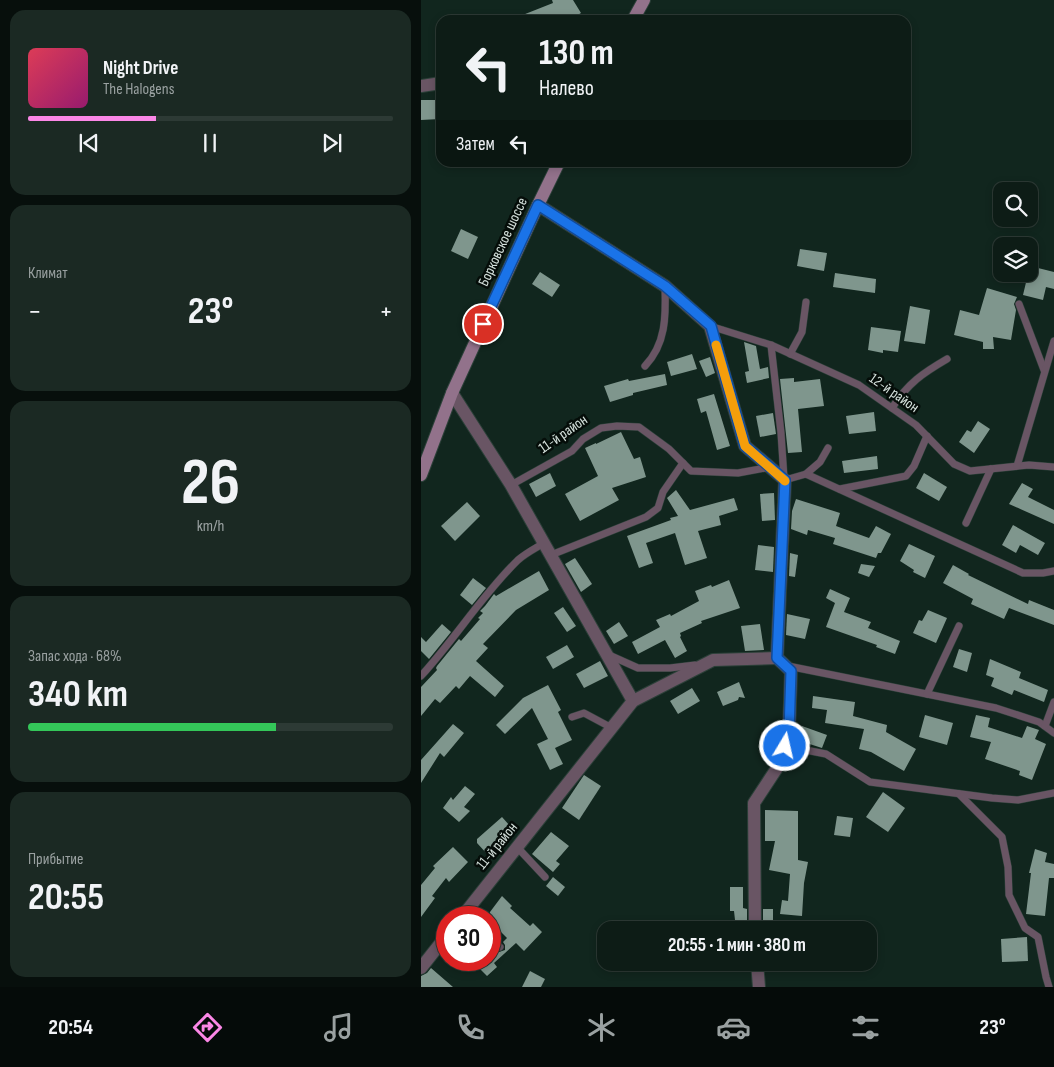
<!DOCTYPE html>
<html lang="ru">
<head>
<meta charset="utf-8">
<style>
  :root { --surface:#0d1c16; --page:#1b2923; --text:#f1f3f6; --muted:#9aa1a1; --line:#2d3a35; --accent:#fb87e6 }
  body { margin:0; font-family:"Sofia Sans Condensed",sans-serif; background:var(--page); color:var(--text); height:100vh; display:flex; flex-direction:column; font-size:19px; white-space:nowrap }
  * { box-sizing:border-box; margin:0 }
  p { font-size:16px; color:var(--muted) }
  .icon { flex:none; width:28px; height:28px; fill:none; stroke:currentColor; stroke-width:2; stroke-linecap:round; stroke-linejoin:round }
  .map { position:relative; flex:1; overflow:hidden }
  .details { display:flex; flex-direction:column; gap:10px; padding:10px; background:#070f0c; width:421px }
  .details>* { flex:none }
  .guide { position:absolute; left:15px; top:15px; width:475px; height:152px; border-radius:15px; box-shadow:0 2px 8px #0003,0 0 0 1px var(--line); background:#0d1c16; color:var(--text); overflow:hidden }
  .tools { position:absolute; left:572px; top:182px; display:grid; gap:10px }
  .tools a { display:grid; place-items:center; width:45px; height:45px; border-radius:10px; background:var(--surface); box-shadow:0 2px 8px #0003,0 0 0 1px var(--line); font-size:25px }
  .speed { position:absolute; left:15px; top:906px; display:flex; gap:10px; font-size:25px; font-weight:700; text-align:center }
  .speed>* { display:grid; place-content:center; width:65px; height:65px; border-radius:50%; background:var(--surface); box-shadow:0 2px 8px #0003,0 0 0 1px var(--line); line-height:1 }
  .speed .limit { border:8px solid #d22; background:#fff; color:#111 }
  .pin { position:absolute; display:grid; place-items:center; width:42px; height:42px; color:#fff; margin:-21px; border:2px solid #fff; border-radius:50%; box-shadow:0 1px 5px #0007 }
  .me { position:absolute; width:55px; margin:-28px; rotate:9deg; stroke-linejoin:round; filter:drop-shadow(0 0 4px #0008) }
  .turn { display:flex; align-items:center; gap:18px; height:105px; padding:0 20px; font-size:22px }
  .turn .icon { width:65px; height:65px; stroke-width:2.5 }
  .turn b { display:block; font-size:35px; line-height:42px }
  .then { display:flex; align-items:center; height:48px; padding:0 20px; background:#0003; gap:10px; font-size:19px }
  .big { font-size:38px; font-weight:700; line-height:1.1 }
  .details .card { flex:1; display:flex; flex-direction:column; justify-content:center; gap:8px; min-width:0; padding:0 18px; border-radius:15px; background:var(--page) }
  .details .dial { align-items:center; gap:0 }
  .dial b { font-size:65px; line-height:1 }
  .song { display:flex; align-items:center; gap:15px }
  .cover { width:60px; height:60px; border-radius:8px; background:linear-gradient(135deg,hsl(350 70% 55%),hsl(320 70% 35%)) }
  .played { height:5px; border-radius:2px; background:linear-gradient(90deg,var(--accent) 35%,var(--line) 35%) }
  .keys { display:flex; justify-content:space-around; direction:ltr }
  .heat { display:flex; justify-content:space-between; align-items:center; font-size:28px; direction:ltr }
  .charge { height:8px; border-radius:4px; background:linear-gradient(90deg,#34c759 68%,var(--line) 0) }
  .trip { position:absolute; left:176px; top:921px; width:280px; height:50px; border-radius:15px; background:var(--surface); box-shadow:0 2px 8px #0003,0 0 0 1px var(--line); font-weight:700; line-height:50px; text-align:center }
  .dock { display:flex; height:80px; justify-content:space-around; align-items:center; background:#050b09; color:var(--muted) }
  .dock .icon { width:35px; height:35px }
  .dock .on { color:var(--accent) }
  .dock b { font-size:22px; color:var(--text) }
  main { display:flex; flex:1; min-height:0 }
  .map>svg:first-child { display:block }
  .building { fill:#7f968d }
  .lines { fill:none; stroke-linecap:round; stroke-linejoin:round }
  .lane-casing { stroke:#2c4039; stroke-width:8 }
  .street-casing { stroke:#2c4039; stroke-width:14 }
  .secondary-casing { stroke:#2c4039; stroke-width:14 }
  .lane { stroke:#695564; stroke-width:7 }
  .street { stroke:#695564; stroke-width:12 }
  .secondary { stroke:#92728b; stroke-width:12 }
  .route-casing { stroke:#114b97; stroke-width:12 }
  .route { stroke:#1a73e8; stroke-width:9 }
  .slow { stroke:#f59e0b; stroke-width:9 }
  .labels { text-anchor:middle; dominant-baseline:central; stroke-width:5; stroke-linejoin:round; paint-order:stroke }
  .street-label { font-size:15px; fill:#d5e1dc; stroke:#050d09 }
</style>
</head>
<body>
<main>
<section class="details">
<div class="card">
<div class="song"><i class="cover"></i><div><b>Night Drive</b><p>The Halogens</p></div></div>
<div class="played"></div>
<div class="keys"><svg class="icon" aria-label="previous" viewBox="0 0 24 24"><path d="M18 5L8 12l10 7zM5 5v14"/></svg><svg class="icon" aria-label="pause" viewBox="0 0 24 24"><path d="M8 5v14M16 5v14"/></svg><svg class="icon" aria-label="next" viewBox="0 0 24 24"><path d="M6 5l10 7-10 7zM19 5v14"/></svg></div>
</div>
<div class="card"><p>Климат</p>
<div class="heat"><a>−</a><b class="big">23°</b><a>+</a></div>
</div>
<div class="card dial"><b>26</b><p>km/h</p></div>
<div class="card"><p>Запас хода · 68%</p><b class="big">340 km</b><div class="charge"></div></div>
<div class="card"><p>Прибытие</p><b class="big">20:55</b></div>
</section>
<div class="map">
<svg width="633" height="987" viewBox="0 0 633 987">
  <rect width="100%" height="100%" fill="#11261e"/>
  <g class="building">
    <polygon points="131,0 152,0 160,13 148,20 89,20 132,3"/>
    <polygon points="0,100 18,100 19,119 0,120"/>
    <polygon points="40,229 57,237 47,259 30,251"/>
    <polygon points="379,249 406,253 403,271 376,266"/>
    <polygon points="609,266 633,272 633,289 625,287 622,300 602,295 607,274 609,274"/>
    <polygon points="119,272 139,285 131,297 111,284"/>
    <polygon points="414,273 455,279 454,293 412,287"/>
    <polygon points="566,288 596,297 593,304 595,310 590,340 572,337 573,349 562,349 562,342 533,335 539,310 558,315"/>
    <polygon points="489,306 509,310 504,344 483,341"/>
    <polygon points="450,327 480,331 477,352 462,350 462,353 447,350"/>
    <polygon points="323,342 335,346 339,369 347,367 348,378 326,383 324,372 328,371"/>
    <polygon points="271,354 276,369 250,376 246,362"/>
    <polygon points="289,357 294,373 285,377 278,361"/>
    <polygon points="244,374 246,385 212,393 212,395 189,402 183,386 207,379 208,381"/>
    <polygon points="373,378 373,382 399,379 403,406 377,409 381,452 367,453 359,379"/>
    <polygon points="293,394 309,446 296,450 285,411 280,413 276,399"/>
    <polygon points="453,412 455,431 428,434 425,416"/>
    <polygon points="352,413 355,434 339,437 335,416"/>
    <polygon points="557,421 569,429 553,453 538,442 546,430 550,432"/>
    <polygon points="200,432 213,459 219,457 225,477 191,488 198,500 159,521 144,494 177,476 164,448 175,443 175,444"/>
    <polygon points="456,456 457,469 423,473 421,461"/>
    <polygon points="129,473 135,486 115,497 108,484"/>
    <polygon points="503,473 526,487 518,501 495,488"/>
    <polygon points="601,483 612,489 607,497 633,510 633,524 588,504"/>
    <polygon points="255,490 269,510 313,498 317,510 298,516 300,525 277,531 286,558 264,565 254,533 225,543 232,563 218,568 206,536 250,520 249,518 257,516 246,498"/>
    <polygon points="353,493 354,520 341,521 339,494"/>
    <polygon points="375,499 419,513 415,526 448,538 455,526 470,534 460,553 457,553 455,558 412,544 414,538 387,530 386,535 370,529 371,511"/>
    <polygon points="46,502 59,516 34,541 20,526"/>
    <polygon points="592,525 624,543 617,555 599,545 595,553 581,545"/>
    <polygon points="488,544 514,556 504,578 492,572 493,570 479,561"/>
    <polygon points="337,545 353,547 352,572 334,570"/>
    <polygon points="369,553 377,555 374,577 368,576"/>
    <polygon points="154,558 171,584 160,592 144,564"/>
    <polygon points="440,564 454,566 448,577 437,573"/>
    <polygon points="532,565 548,574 547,575 607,604 608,600 633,610 633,625 588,608 583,619 550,604 552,599 522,583"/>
    <polygon points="118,571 128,590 95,610 62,644 67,648 55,661 83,686 74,697 49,676 38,689 35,686 19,703 14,699 0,716 0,687 16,670 15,668 16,666 38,639 40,641 59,619 57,618 62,613 59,611 64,606 73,594 75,596"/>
    <polygon points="52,578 65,588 51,605 39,595"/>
    <polygon points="308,580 319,608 280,621 281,623 259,633 260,636 259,637 266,651 254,658 244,640 217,654 211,642 239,627 235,620 249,614 250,616 278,601 274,591 290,585 291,587"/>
    <polygon points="409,589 429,598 423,612 450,622 447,628 479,641 474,654 455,647 456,645 405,627 414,603 405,598"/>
    <polygon points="142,607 155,626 146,632 133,613"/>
    <polygon points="507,610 526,618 515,643 492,633 498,620 501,621"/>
    <polygon points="366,614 389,619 384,639 365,635"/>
    <polygon points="198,622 207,636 193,644 185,631"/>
    <polygon points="21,624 30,632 8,659 0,651 0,637 5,642"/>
    <polygon points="339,624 343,650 324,651 320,626"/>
    <polygon points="146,645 153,657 132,669 125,657"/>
    <polygon points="538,649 551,653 546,672 532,667"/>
    <polygon points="569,659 600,672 598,678 627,690 623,702 593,690 591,695 570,686 573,678 565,675"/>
    <polygon points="179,661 187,676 163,688 155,674"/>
    <polygon points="318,682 324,698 318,697 317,700 302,706 296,692"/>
    <polygon points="127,685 140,710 137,712 151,740 134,748 142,764 129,770 116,744 127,739 111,708 84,734 75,725 102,698"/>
    <polygon points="271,688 279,701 257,714 249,701"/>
    <polygon points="392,696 434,702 432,716 466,725 465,732 495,749 483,771 450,752 438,749 443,729 404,723 406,710 391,708"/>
    <polygon points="504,715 532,723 526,745 498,737"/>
    <polygon points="555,715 569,718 567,727 601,738 606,726 618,730 614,739 625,744 611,780 598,775 599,771 564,759 570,742 549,737"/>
    <polygon points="32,724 43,733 23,757 19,753 0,783 0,760"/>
    <polygon points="381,726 406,735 401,748 376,740"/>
    <polygon points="163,775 180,786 158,820 141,808"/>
    <polygon points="44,786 54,794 43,807 49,811 38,822 22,808 30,797 32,800"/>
    <polygon points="462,792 484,808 467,832 445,817"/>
    <polygon points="344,810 377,811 377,860 387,862 383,883 381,916 359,914 361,900 367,901 369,874 348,870 354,841 344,841"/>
    <polygon points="416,816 432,818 429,837 413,835"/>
    <polygon points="81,817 90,827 76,840 80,844 67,855 56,843 56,839"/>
    <polygon points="130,832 148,846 135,861 139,864 132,872 111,854"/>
    <polygon points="32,847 47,862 28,882 25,878 11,896 14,898 0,917 0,885 14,868 12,866"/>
    <polygon points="614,849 626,853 624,862 633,864 633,878 628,878 624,916 605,914 610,873 608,873"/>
    <polygon points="132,877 144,887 137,896 125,886"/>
    <polygon points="309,887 322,887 322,908 326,909 326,920 314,920 313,911 309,911"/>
    <polygon points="81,896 91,906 89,908 109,926 112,923 121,932 103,951 95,943 73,963 76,967 66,976 50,960 69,960 69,946 78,952 84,950 84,945 82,942 86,938 69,921 69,912"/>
    <rect x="342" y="909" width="10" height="12"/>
    <polygon points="606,937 607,961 581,962 580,939"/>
    <polygon points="10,968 32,987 0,987 0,976 6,973"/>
    <polygon points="109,971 124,979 120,987 101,987"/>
  </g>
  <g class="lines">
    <defs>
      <g id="lane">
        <polyline points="598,304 623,370"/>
        <polyline points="289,326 350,345 438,385 495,425 533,464 549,471 608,465 633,467"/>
        <polyline points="350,345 360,433 363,478"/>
        <polyline points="369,354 381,332 385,302"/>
        <path d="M224,366C245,344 245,316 244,287"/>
        <path d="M471,408C487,383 502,373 526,359"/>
        <polyline points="596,466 633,341"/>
        <polyline points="385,474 399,462 407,448"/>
        <polyline points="364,480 385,474 602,573 622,573 633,571"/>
        <polyline points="90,485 151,451 162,439 180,428 196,426 218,427 248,449 270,471 317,473 350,467"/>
        <polyline points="419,489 485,476 493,466 506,436"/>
        <polyline points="545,523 570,469"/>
        <polyline points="130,555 225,517 237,508 242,492 262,463"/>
        <polyline points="188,655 217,668 249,668 274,665"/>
        <polyline points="367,666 575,708 618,722 633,733"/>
        <path d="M0,676C34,639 61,595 97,560C105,553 115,548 123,543"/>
        <polyline points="506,694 538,626"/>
        <polyline points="151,717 163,713 191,728"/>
        <polyline points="624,726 633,702"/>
        <polyline points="364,746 405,754 449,782 571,798 597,800 633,793"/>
        <polyline points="538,794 581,837 587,867 588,895 604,928 617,937 625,977 628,987"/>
        <polyline points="96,847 124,877"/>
        <polyline points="69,940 79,947"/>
      </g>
      <g id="street">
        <polyline points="0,86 20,83"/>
        <polyline points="117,205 244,286 289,326 324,446 364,480 356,658 370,671 368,732 360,762 333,803 334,930"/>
        <polyline points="31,393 90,485 212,701"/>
        <polyline points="40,918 212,701 292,660 356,658"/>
        <polyline points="336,962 338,987"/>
        <polyline points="0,968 26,935"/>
      </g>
      <g id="secondary">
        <polyline points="212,20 223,0"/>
        <polyline points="0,475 31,393 117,205 138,162"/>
      </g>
    </defs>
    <use href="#lane" class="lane-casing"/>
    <use href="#street" class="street-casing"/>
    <use href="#secondary" class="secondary-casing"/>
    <use href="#lane" class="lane"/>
    <use href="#street" class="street"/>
    <use href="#secondary" class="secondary"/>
  </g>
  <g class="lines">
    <defs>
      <polyline id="route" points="62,324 117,205 244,286 290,326 324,446 364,480 356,658 370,671 368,732 364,746"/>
    </defs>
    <use href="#route" class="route-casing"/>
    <use href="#route" class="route"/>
    <polyline class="slow" points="295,345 324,446 364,481"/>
  </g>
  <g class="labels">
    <g class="street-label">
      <text transform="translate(82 242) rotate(-65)">Борковское шоссе</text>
      <text transform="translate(473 393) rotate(35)">12-й район</text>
      <text transform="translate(142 434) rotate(-35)">11-й район</text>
      <text transform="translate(76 846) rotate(-51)">11-й район</text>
    </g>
  </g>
</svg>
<div class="tools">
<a><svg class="icon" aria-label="search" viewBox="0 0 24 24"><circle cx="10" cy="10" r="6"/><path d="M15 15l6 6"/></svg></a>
<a><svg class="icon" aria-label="layers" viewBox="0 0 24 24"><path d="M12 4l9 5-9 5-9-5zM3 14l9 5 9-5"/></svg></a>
</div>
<div class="speed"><div class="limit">30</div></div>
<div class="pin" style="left:62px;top:324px;background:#d93025"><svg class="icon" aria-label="arrive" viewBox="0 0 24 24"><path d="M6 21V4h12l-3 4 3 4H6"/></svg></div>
<svg class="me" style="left:364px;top:746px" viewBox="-20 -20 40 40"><circle r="17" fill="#1a73e8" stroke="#fff" stroke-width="3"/><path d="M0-11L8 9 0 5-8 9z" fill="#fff"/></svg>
<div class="trip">20:55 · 1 мин · 380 m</div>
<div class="guide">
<div class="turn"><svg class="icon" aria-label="left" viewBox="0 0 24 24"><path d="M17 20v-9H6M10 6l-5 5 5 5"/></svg><div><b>130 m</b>Налево</div></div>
<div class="then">Затем<svg class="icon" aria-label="left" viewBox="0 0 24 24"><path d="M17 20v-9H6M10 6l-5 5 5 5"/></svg></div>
</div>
</div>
</main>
<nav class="dock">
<b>20:54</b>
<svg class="icon on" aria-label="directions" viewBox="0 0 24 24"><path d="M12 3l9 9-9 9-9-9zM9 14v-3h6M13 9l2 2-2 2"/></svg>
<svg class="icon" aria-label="music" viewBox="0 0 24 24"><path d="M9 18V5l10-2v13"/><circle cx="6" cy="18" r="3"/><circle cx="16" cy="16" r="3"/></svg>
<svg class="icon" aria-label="phone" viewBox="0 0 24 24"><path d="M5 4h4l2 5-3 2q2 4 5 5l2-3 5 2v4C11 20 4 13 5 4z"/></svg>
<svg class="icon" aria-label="climate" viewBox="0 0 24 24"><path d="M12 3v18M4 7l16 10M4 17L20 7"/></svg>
<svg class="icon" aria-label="car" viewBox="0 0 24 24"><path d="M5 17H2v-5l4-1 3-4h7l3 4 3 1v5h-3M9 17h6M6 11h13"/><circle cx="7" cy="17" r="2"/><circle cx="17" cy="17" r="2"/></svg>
<svg class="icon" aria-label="filters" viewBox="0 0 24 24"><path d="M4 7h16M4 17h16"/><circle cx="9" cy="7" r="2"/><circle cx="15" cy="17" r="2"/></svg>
<b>23°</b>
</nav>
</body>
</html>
